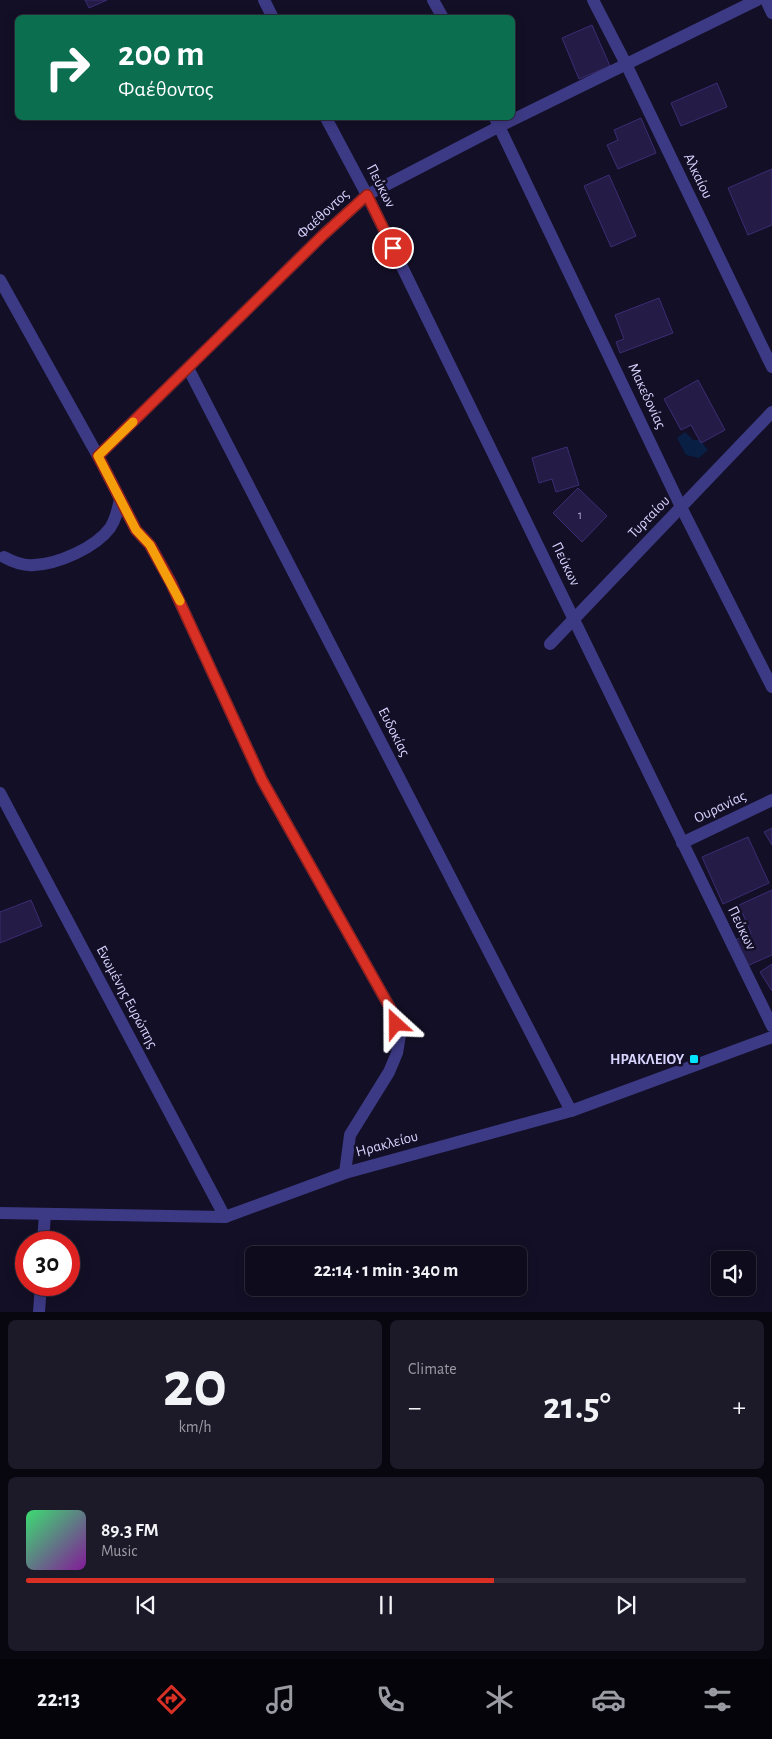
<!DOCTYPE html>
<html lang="en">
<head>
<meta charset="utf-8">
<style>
  :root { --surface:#0e0b1c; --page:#1c1929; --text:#f1f3f6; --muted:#9b9ba3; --line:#2e2b3b; --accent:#d93025 }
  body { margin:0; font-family:"Alegreya Sans",sans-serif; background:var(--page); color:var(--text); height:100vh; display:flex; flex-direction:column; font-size:19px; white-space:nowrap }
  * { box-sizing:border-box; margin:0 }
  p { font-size:16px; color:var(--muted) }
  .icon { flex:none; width:28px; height:28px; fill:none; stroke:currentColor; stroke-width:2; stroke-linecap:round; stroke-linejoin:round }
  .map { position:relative; height:1312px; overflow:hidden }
  .side { display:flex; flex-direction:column; gap:8px; padding:8px; background:#08060f; flex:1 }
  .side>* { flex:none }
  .hud { position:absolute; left:15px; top:15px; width:500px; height:105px; border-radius:8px; box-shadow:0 2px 12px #0003,0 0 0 1px var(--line); background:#0b6e4f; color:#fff; overflow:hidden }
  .tools { position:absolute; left:711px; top:1251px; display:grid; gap:10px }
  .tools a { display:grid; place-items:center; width:45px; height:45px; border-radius:8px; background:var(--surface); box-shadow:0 2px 12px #0003,0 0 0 1px var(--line); font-size:25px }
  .speed { position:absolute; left:15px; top:1231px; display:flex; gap:10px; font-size:25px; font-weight:700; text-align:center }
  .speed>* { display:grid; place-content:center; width:65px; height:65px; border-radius:50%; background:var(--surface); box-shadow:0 2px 12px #0003,0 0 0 1px var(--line); line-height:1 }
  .speed .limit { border:8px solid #d22; background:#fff; color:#111 }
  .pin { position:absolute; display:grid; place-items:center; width:42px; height:42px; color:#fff; margin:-21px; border:2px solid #fff; border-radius:50%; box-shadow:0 1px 5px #0007 }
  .me { position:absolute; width:55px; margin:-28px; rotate:336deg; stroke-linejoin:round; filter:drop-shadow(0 0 4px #0008) }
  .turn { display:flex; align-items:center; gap:18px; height:105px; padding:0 20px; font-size:22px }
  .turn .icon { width:65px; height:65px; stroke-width:2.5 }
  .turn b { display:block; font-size:35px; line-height:42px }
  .big { font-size:38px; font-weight:700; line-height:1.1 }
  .side .card { flex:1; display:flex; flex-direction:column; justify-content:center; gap:8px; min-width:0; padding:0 18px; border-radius:8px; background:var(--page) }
  .side .dial { align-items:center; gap:0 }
  .dial b { font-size:65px; line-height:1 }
  .song { display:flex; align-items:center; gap:15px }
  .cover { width:60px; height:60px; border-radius:8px; background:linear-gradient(135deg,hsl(140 70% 55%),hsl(290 70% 35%)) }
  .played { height:5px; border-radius:2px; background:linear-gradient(90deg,var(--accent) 65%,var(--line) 65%) }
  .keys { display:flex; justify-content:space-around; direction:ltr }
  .heat { display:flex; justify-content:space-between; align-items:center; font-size:28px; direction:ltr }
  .side .tiles { flex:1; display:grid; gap:8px; grid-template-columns:1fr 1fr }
  .card:last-child { grid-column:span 2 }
  .trip { position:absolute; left:245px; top:1246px; width:282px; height:50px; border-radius:8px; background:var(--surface); box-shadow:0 2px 12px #0003,0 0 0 1px var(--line); font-weight:700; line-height:50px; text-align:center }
  .tab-bar { display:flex; height:80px; justify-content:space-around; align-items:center; background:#06040b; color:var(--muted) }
  .tab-bar .icon { width:35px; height:35px }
  .tab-bar .active { color:var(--accent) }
  .tab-bar b { font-size:22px; color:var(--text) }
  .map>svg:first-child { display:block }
  .water { fill:#0a1f44 }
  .building { fill:#241b47; stroke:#3b2d73 }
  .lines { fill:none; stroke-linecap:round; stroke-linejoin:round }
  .minor { stroke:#3d3a85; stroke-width:12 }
  .route-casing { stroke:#8d1f18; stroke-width:12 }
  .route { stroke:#d93025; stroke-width:9 }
  .slow { stroke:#f59e0b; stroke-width:9 }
  .poi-dot { fill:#00e5ff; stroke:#130f26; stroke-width:2 }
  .labels { text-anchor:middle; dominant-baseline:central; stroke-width:5; stroke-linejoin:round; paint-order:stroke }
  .number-label { font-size:12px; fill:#aca6d1 }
  .street-label { font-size:15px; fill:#d9d4ff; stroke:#130f26 }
  .poi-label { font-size:15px; font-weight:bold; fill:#d9d4ff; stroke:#130f26; text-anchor:end }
</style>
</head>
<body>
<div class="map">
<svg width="772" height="1312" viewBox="0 0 772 1312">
  <rect width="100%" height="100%" fill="#130f26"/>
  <polygon class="water" points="685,432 693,440 700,440 708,450 699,458 686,455 677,438"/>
  <g class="building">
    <polygon points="85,0 107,0 89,8"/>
    <polygon points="592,25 610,66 579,79 562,38"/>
    <polygon points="717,83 727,107 681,126 671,103"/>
    <polygon points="641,118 656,153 618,169 607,145 618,140 614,130"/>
    <polygon points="772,169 772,225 748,235 728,188"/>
    <polygon points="609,175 636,236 611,247 584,186"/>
    <polygon points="659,298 673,333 620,353 616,342 624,339 615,315"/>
    <polygon points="698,380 725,430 701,443 691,425 681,430 664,399"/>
    <polygon points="567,447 579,485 556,492 552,479 539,483 532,458"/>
    <polygon points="578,488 607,516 582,542 553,513"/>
    <polygon points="772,828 772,845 764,832"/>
    <polygon points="748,837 769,883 723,904 702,857"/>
    <polygon points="772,890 772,955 747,966 735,940 751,933 739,905"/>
    <polygon points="31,900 42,926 0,943 0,912"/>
    <polygon points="772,964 772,991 760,972"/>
  </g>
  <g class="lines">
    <g class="minor">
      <polyline points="264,0 273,18"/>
      <polyline points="433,0 443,18"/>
      <polyline points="593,0 626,64 772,367"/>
      <polyline points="766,0 772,13"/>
      <polyline points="326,118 367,195 772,1026"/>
      <polyline points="495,118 681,507 772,687"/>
      <polyline points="0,280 98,456 136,530 150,545 171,583 262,780 393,1013 400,1035 397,1053 389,1072 350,1135 345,1173"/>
      <polyline points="188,368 571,1111"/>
      <polyline points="98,456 322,236 367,195 500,126 757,0"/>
      <path d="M4,557C13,562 24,566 34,565C58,564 95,548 110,528C116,519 118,509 120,499"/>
      <polyline points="550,644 772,412"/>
      <polyline points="0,793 225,1217"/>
      <polyline points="682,843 772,800"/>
      <polyline points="0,1213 225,1217 345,1173 571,1111 772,1037"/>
      <polyline points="43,1242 45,1214"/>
      <polyline points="39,1312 41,1285"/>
    </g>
  </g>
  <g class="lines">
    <defs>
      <polyline id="route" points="393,248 367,195 322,236 98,456 136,530 150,545 171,583 262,780 393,1013 396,1024"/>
    </defs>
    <use href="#route" class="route-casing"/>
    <use href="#route" class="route"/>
    <polyline class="slow" points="133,422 98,456 136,530 150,545 180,601"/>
  </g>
  <rect class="poi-dot" x="689" y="1054" width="10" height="10" rx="2.5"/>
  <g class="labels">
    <g class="number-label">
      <text x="580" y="515">1</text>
    </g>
    <g class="street-label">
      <text transform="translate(698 176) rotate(64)">Αλκαίου</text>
      <text transform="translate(381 186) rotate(63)">Πεύκων</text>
      <text transform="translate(323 214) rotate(-43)">Φαέθοντος</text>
      <text transform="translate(647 396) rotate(65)">Μακεδονίας</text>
      <text transform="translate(649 517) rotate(-46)">Τυρταίου</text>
      <text transform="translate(566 564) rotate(64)">Πεύκων</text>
      <text transform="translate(394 732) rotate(63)">Ευδοκίας</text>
      <text transform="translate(720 807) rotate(-26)">Ουρανίας</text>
      <text transform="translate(742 928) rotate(64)">Πεύκων</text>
      <text transform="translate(127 997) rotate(62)">Ενωμένης Ευρώπης</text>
      <text transform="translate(387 1144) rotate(-15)">Ηρακλείου</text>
    </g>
    <g class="poi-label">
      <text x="684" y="1059">ΗΡΑΚΛΕΙΟΥ</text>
    </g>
  </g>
</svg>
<div class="tools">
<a><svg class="icon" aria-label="sound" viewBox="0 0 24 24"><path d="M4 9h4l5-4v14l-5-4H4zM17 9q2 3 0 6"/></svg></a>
</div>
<div class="speed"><div class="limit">30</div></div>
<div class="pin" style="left:393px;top:248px;background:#d93025"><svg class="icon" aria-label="arrive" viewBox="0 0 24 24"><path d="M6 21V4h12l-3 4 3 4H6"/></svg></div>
<svg class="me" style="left:396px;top:1024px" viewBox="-20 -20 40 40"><path d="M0-17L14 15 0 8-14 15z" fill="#d93025" stroke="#fff" stroke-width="4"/></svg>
<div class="trip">22:14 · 1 min · 340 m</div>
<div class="hud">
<div class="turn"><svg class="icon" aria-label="right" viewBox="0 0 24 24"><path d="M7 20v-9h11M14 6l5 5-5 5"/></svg><div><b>200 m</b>Φαέθοντος</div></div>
</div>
</div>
<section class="side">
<div class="tiles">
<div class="card dial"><b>20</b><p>km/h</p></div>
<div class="card"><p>Climate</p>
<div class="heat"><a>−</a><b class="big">21.5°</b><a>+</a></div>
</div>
<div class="card">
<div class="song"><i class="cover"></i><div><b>89.3 FM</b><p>Music</p></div></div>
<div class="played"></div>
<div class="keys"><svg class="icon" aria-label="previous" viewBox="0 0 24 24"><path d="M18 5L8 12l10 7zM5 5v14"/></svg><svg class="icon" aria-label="pause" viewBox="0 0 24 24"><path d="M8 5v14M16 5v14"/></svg><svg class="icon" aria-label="next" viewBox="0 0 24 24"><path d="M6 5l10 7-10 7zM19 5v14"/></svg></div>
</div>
</div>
</section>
<nav class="tab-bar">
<b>22:13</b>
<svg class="icon active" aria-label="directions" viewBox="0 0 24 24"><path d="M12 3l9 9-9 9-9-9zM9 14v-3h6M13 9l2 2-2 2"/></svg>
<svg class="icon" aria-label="music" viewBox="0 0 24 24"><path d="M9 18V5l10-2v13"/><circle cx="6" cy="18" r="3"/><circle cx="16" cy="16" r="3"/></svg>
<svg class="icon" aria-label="phone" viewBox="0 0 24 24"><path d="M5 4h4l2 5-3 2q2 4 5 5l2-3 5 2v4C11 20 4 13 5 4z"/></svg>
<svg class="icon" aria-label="climate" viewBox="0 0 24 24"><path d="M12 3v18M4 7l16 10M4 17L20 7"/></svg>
<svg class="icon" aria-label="car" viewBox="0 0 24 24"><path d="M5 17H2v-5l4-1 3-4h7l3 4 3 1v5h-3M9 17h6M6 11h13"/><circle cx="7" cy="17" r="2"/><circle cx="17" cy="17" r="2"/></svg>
<svg class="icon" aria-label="filters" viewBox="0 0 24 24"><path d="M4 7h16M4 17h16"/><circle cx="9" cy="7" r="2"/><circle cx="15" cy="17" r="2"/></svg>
</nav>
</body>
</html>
